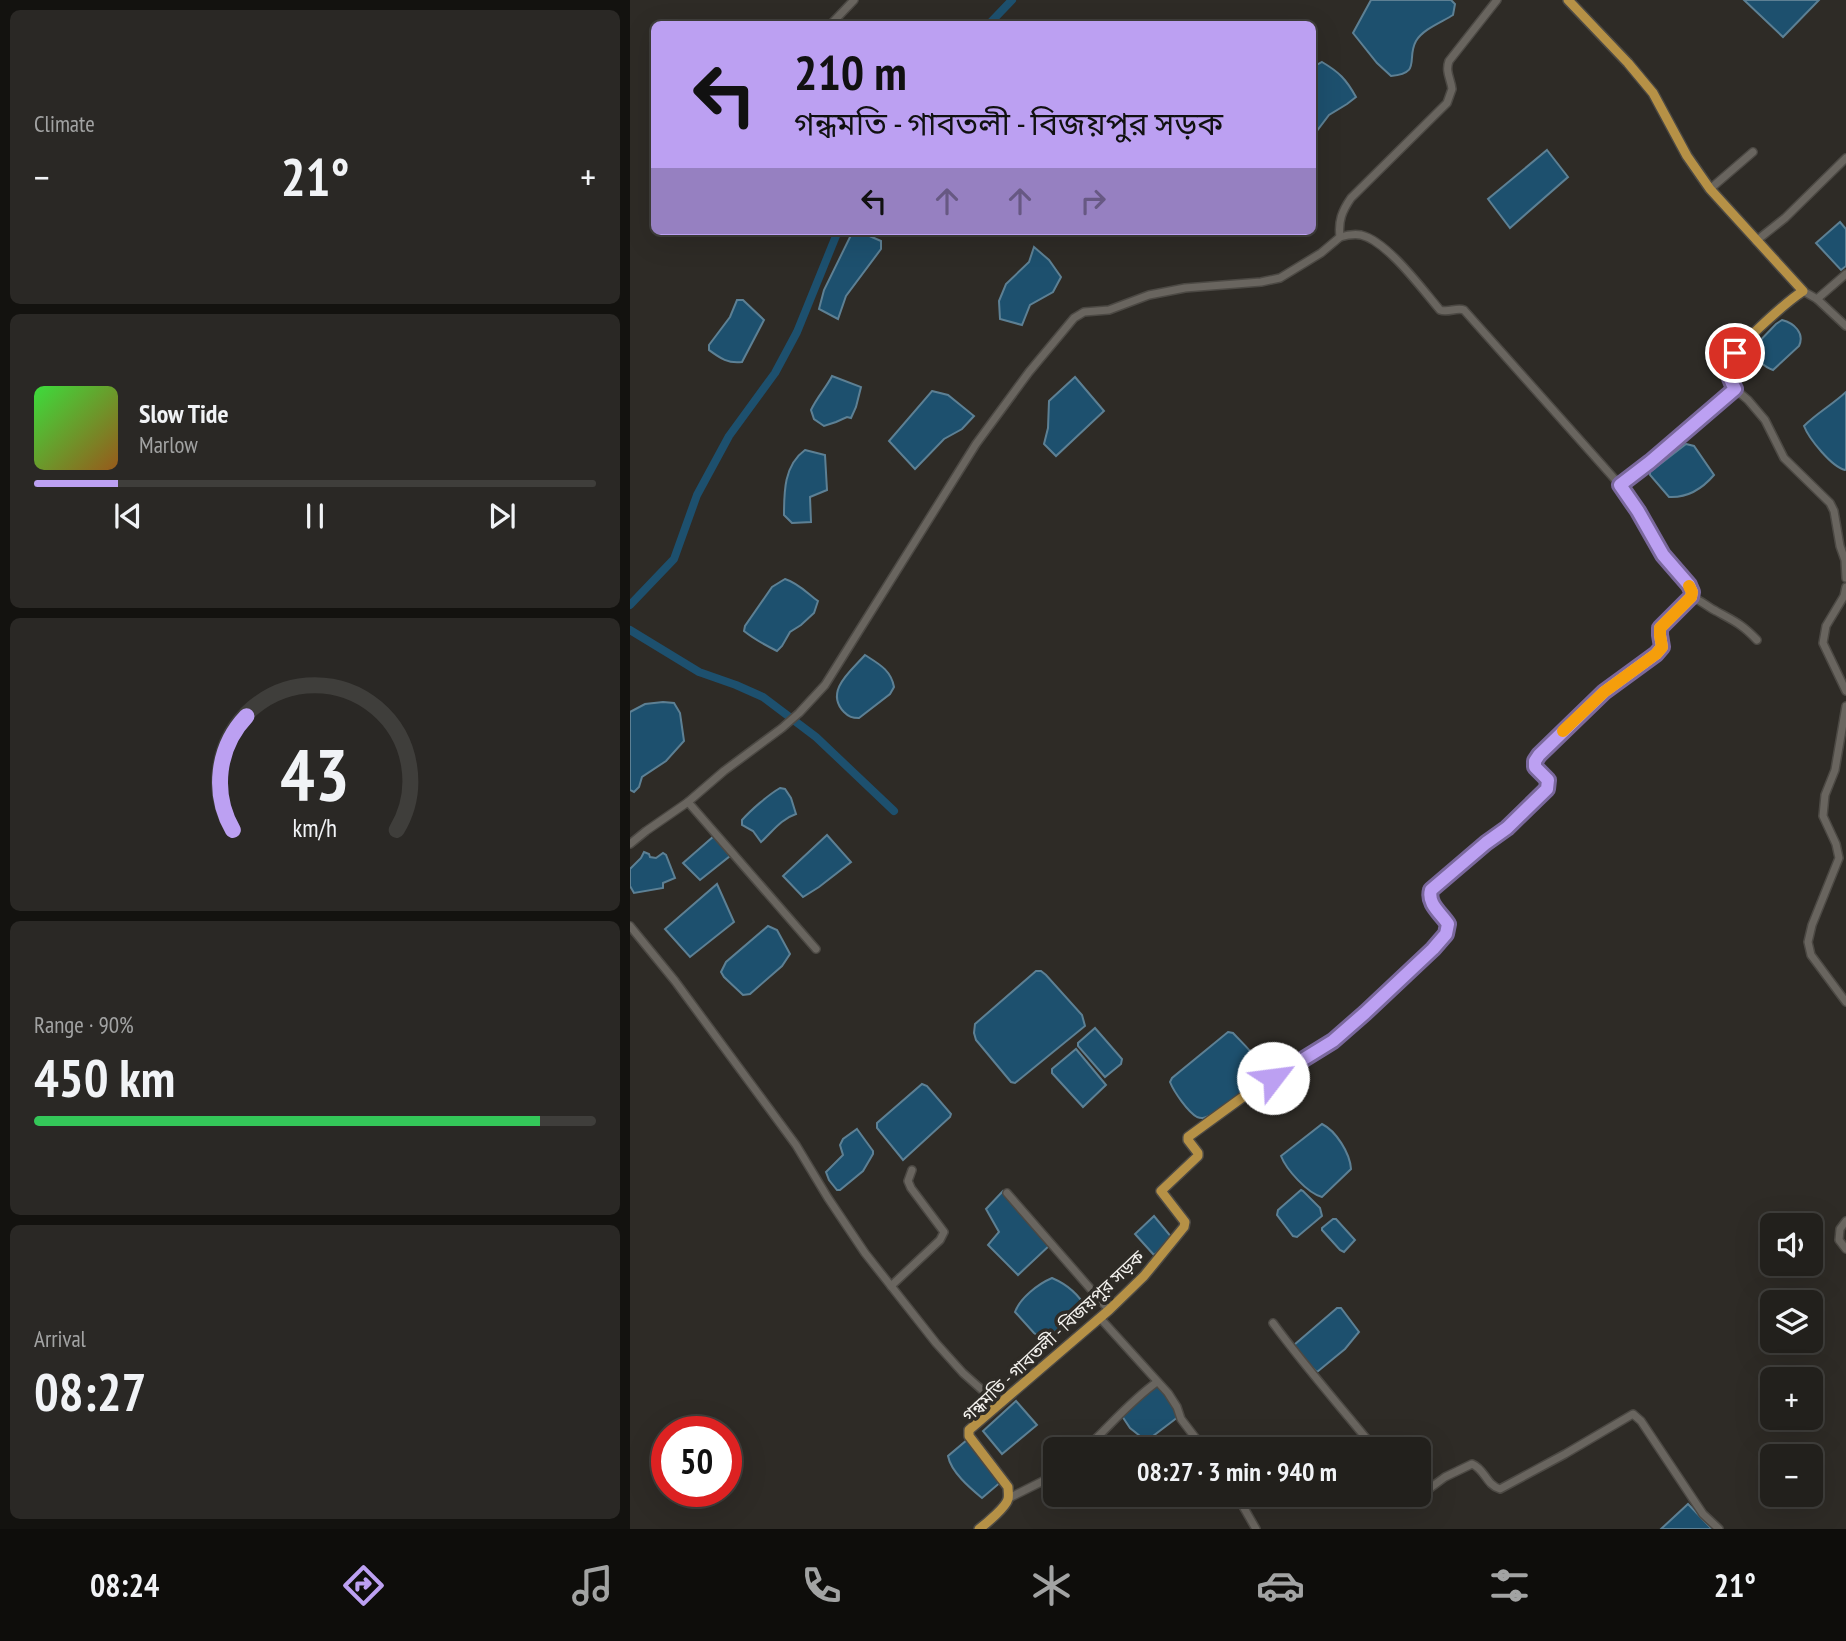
<!DOCTYPE html>
<html lang="en">
<head>
<meta charset="utf-8">
<style>
  :root { --surface:#22201c; --page:#2a2825; --text:#f1f3f6; --muted:#a2a3a3; --line:#3f3e3b; --accent:#bca0f2 }
  body { margin:0; font-family:"PT Sans Narrow","Noto Sans Bengali",sans-serif; background:var(--page); color:var(--text); height:100vh; display:flex; flex-direction:column; font-size:26px; white-space:nowrap }
  * { box-sizing:border-box; margin:0 }
  p { font-size:23px; color:var(--muted) }
  .icon { flex:none; width:38px; height:38px; fill:none; stroke:currentColor; stroke-width:2; stroke-linecap:round; stroke-linejoin:round }
  .map { position:relative; flex:1; overflow:hidden }
  .sheet { display:flex; flex-direction:column; gap:10px; padding:10px; background:#13120f; width:630px }
  .sheet>* { flex:none }
  .top-card { position:absolute; left:21px; top:21px; width:665px; height:214px; border-radius:10px; box-shadow:0 7px 28px #0002,0 0 0 2px var(--line); background:#bca0f2; color:#111; overflow:hidden }
  .controls { position:absolute; left:1130px; top:1213px; display:grid; gap:14px }
  .controls a { display:grid; place-items:center; width:63px; height:63px; border-radius:10px; background:var(--surface); box-shadow:0 7px 28px #0002,0 0 0 2px var(--line); font-size:35px }
  .speed { position:absolute; left:21px; top:1416px; display:flex; gap:14px; font-size:35px; font-weight:700; text-align:center }
  .speed>* { display:grid; place-content:center; width:91px; height:91px; border-radius:50%; background:var(--surface); box-shadow:0 7px 28px #0002,0 0 0 2px var(--line); line-height:1 }
  .speed .limit { border:10px solid #d22; background:#fff; color:#111 }
  .pin { position:absolute; display:grid; place-items:center; width:60px; height:60px; color:#fff; margin:-30px; border:4px solid #fff; border-radius:50%; box-shadow:0 2px 7px #0007 }
  .me { position:absolute; width:77px; margin:-38px; rotate:60deg; stroke-linejoin:round; filter:drop-shadow(0 0 5px #0008) }
  .turn { display:flex; align-items:center; gap:24px; height:147px; padding:0 28px; font-size:32px }
  .turn .icon { width:91px; height:91px; stroke-width:2.5 }
  .turn b { display:block; font-size:49px; line-height:60px }
  .lanes { display:flex; align-items:center; height:66px; padding:0 28px; background:#0003; justify-content:center; gap:35px; direction:ltr }
  .lanes .off { opacity:.35 }
  .big { font-size:52px; font-weight:700; line-height:1.1 }
  .sheet .widget { flex:1; display:flex; flex-direction:column; justify-content:center; gap:10px; min-width:0; padding:0 24px; border-radius:10px; background:var(--page) }
  .sheet .dial { align-items:center; gap:0 }
  .dial svg { height:182px; overflow:visible; fill:none; stroke:var(--line); stroke-width:7; stroke-linecap:round; text-anchor:middle }
  .dial text { fill:var(--text); stroke:none }
  .song { display:flex; align-items:center; gap:21px }
  .cover { width:84px; height:84px; border-radius:10px; background:linear-gradient(135deg,hsl(120 70% 55%),hsl(30 70% 35%)) }
  .played { height:7px; border-radius:4px; background:linear-gradient(90deg,var(--accent) 15%,var(--line) 15%) }
  .keys { display:flex; justify-content:space-around; direction:ltr }
  .heat { display:flex; justify-content:space-between; align-items:center; font-size:38px; direction:ltr }
  .charge { height:10px; border-radius:5px; background:linear-gradient(90deg,#34c759 90%,var(--line) 0) }
  .trip { position:absolute; left:413px; top:1437px; width:388px; height:70px; border-radius:10px; background:var(--surface); box-shadow:0 7px 28px #0002,0 0 0 2px var(--line); font-weight:700; line-height:70px; text-align:center }
  .dock { display:flex; height:112px; justify-content:space-around; align-items:center; background:#0e0d0b; color:var(--muted) }
  .dock .icon { width:49px; height:49px }
  .dock .selected { color:var(--accent) }
  .dock b { font-size:32px; color:var(--text) }
  main { display:flex; flex:1; min-height:0 }
  .map>svg:first-child { display:block }
  .water { fill:#1d506e; stroke:#5d8094; stroke-width:2 }
  .lines { fill:none; stroke-linecap:round; stroke-linejoin:round }
  .canal { stroke:#1d506e; stroke-width:8 }
  .minor-casing { stroke:#4c4944; stroke-width:10 }
  .major-casing { stroke:#4c4944; stroke-width:12 }
  .minor { stroke:#69655f; stroke-width:7 }
  .major { stroke:#b69146; stroke-width:9 }
  .route-casing { stroke:#7a689d; stroke-width:18 }
  .route { stroke:#bca0f2; stroke-width:12 }
  .slow { stroke:#f59e0b; stroke-width:12 }
  .labels { text-anchor:middle; dominant-baseline:central; stroke-width:7; stroke-linejoin:round; paint-order:stroke }
  .street-label { font-size:18px; fill:#f3f1ed; stroke:#2e2b26 }
</style>
</head>
<body>
<main>
<section class="sheet">
<div class="widget"><p>Climate</p>
<div class="heat"><a>−</a><b class="big">21°</b><a>+</a></div>
</div>
<div class="widget">
<div class="song"><i class="cover"></i><div><b>Slow Tide</b><p>Marlow</p></div></div>
<div class="played"></div>
<div class="keys"><svg class="icon" aria-label="previous" viewBox="0 0 24 24"><path d="M18 5L8 12l10 7zM5 5v14"/></svg><svg class="icon" aria-label="pause" viewBox="0 0 24 24"><path d="M8 5v14M16 5v14"/></svg><svg class="icon" aria-label="next" viewBox="0 0 24 24"><path d="M6 5l10 7-10 7zM19 5v14"/></svg></div>
</div>
<div class="widget dial"><svg viewBox="0 0 100 80">
<path d="M14 69A42 42 0 1 1 86 69"/>
<path d="M14 69A42 42 0 0 1 20 19" stroke="#bca0f2"/>
<text x="50" y="56" font-size="32" font-weight="700">43</text>
<text x="50" y="72" font-size="11">km/h</text>
</svg></div>
<div class="widget"><p>Range · 90%</p><b class="big">450 km</b><div class="charge"></div></div>
<div class="widget"><p>Arrival</p><b class="big">08:27</b></div>
</section>
<div class="map">
<svg width="1216" height="1529" viewBox="0 0 1216 1529">
  <rect width="100%" height="100%" fill="#2e2b26"/>
  <g class="water">
    <path d="M741,0H821L825,4L823,15C812,22 793,29 786,41C776,59 792,73 761,76L747,63L723,33Z"/>
    <polygon points="1114,0 1189,0 1153,37"/>
    <path d="M692,62C709,72 716,79 726,97L717,104L699,115L683,136V67Z"/>
    <polygon points="917,150 938,177 880,228 858,199"/>
    <polygon points="1210,222 1216,229 1216,266 1211,270 1186,243"/>
    <polygon points="223,231 228,231 251,241 251,249 216,296 208,319 189,309 194,290"/>
    <polygon points="404,247 419,260 431,277 423,292 400,305 392,325 370,319 369,301 376,284 399,262"/>
    <path d="M107,300H113L134,320L112,362C98,364 90,358 79,350V345L100,317Z"/>
    <path d="M1152,320C1164,323 1175,333 1169,346L1143,370C1134,367 1125,358 1122,349L1146,324Z"/>
    <path d="M202,376L231,387L226,407L221,418L217,417L206,422L194,426L184,419L181,410C187,397 196,388 202,376Z"/>
    <polygon points="445,377 474,411 426,456 414,444 418,428 419,401"/>
    <polygon points="302,391 318,395 344,416 332,429 314,439 285,469 259,441"/>
    <path d="M1216,392V469L1215,470C1202,467 1179,439 1174,426C1187,413 1202,405 1216,392Z"/>
    <path d="M1056,444L1064,446L1084,475C1072,489 1058,498 1039,497L1020,475V472Z"/>
    <path d="M175,450L195,455L197,490L180,497L181,522L162,523L154,515C154,492 154,465 175,450Z"/>
    <path d="M155,579C168,583 177,593 188,601L184,613L171,625L160,632L152,646L147,651C135,645 125,640 114,631L115,626L142,587Z"/>
    <path d="M235,655C249,664 261,670 264,687L260,694L229,718C222,718 219,717 214,712C194,691 221,671 235,655Z"/>
    <polygon points="33,702 44,703 50,713 54,741 36,761 12,777 9,787 4,792 0,790 0,712 15,704"/>
    <path d="M150,788L155,789L161,798L166,814C151,819 143,831 131,842L123,831L112,825V820C121,810 138,795 150,788Z"/>
    <polygon points="197,835 221,862 189,887 173,897 153,876"/>
    <polygon points="84,836 100,856 70,880 53,863"/>
    <polygon points="14,852 19,854 20,857 26,858 33,853 36,855 45,878 33,883 33,888 4,893 0,886 0,869 11,858"/>
    <polygon points="87,884 104,922 60,957 35,929"/>
    <polygon points="138,926 147,930 160,954 152,966 120,994 113,995 94,977 91,972 96,962"/>
    <polygon points="406,971 411,971 416,975 452,1015 455,1026 385,1083 381,1082 346,1040 344,1033 345,1024"/>
    <polygon points="465,1028 492,1059 491,1064 475,1077 448,1046 448,1043"/>
    <path d="M598,1032L603,1033C615,1046 631,1059 634,1077L579,1116C574,1118 572,1119 567,1117C558,1112 544,1092 540,1082L542,1078Z"/>
    <polygon points="446,1049 476,1085 453,1107 422,1073 422,1069"/>
    <polygon points="292,1084 297,1086 321,1114 320,1117 273,1160 247,1128 247,1123"/>
    <path d="M692,1124C706,1131 720,1153 721,1169L692,1197C677,1193 656,1169 651,1156Z"/>
    <polygon points="227,1129 243,1151 243,1154 233,1171 210,1190 207,1190 199,1180 196,1172 213,1155 210,1145 213,1139"/>
    <polygon points="671,1190 673,1191 690,1208 692,1216 667,1237 663,1236 647,1215 648,1210"/>
    <polygon points="373,1191 420,1245 388,1275 358,1245 369,1232 356,1209"/>
    <polygon points="524,1216 543,1239 524,1255 505,1234"/>
    <polygon points="703,1219 706,1219 725,1240 714,1252 710,1250 692,1230 692,1228"/>
    <path d="M422,1278C436,1284 449,1295 456,1308L414,1340L404,1333L385,1312C390,1298 408,1284 422,1278Z"/>
    <polygon points="707,1308 711,1308 729,1332 715,1349 687,1372 672,1358 664,1345"/>
    <polygon points="527,1384 538,1394 548,1417 519,1439 515,1440 500,1428 492,1416"/>
    <polygon points="386,1401 407,1425 372,1454 353,1431"/>
    <path d="M337,1440L372,1481L352,1498C340,1488 321,1472 318,1456Z"/>
    <polygon points="1058,1504 1082,1529 1031,1529"/>
  </g>
  <g class="lines">
    <g class="canal">
      <polyline points="359,24 382,0"/>
      <polyline points="0,605 44,559 67,495 99,436 145,373 167,332 208,231"/>
      <polyline points="0,630 69,672 106,685 133,697 186,737 264,811"/>
    </g>
    <defs>
      <g id="minor">
        <polyline points="203,22 224,0"/>
        <polyline points="1080,189 1123,152"/>
        <path d="M710,237C717,235 724,234 731,235C757,241 792,289 810,310C818,313 827,307 834,310L990,485"/>
        <polyline points="1126,241 1155,218 1216,158"/>
        <polyline points="1173,291 1187,299 1216,326"/>
        <polyline points="1187,299 1216,274"/>
        <polyline points="1105,389 1118,400 1135,420 1154,458 1200,503 1204,511 1210,546 1215,560 1216,578"/>
        <polyline points="1216,587 1214,596 1196,626 1193,643 1216,691"/>
        <path d="M1061,597C1073,601 1076,606 1086,611C1104,621 1112,624 1127,640"/>
        <polyline points="1216,706 1205,770 1195,795 1193,816 1206,844 1209,858 1182,925 1178,942 1181,955 1216,1002"/>
        <polyline points="58,802 186,949"/>
        <path d="M0,844L16,831L58,802L94,771L152,728L169,713L195,685L346,444L399,372L444,318L454,312L479,310L519,295L555,288L631,282L650,278L691,253L710,237C708,221 712,211 721,198L817,103L822,89C821,79 815,72 819,61L867,0"/>
        <polyline points="0,926 45,981 166,1145 198,1198 235,1253 306,1343 333,1373 369,1405"/>
        <polyline points="377,1193 479,1310"/>
        <polyline points="1216,1221 1210,1229 1209,1240 1216,1249"/>
        <polyline points="261,1286 310,1240 314,1232 281,1188 278,1181 282,1170"/>
        <polyline points="470,1318 538,1393 547,1407 551,1419 574,1449"/>
        <path d="M643,1323C675,1367 711,1407 745,1449"/>
        <path d="M455,1449C479,1427 500,1401 527,1382"/>
        <polyline points="606,1494 626,1529"/>
        <path d="M781,1494L788,1497L815,1477L842,1464C855,1469 856,1485 870,1489L935,1454L1003,1414L1011,1421L1073,1514L1089,1529"/>
        <polyline points="379,1498 425,1475"/>
      </g>
      <path id="major" d="M349,1529C357,1523 376,1507 378,1499C379,1495 378,1491 378,1487L339,1436V1430L479,1310L514,1276L554,1227L555,1222L531,1191L568,1156V1153L558,1140V1137L628,1086L658,1070L703,1041L735,1013L803,949L816,934L818,924C811,913 797,904 801,890L856,843L876,828L917,789L918,780L905,767V761L974,692L1026,654L1033,647L1029,635L1030,628L1061,597L1062,592L1059,585L1033,555L1008,511L990,485L1020,462L1105,389C1102,383 1097,375 1097,368C1098,352 1158,301 1173,291L1080,189L1057,156L1023,93L998,63L938,0"/>
    </defs>
    <use href="#minor" class="minor-casing"/>
    <use href="#major" class="major-casing"/>
    <use href="#minor" class="minor"/>
    <use href="#major" class="major"/>
  </g>
  <g class="lines">
    <defs>
      <path id="route" d="M643,1078L703,1041L735,1013L803,949L816,934L818,924C811,913 797,904 801,890L856,843L877,828L917,789L918,780L905,767V761L909,755L974,692L1026,654L1032,647L1030,635V628L1061,597L1062,592L1059,585L1033,555L1008,511L990,485L1020,462L1105,389C1097,375 1095,366 1105,353"/>
    </defs>
    <use href="#route" class="route-casing"/>
    <use href="#route" class="route"/>
    <polyline class="slow" points="933,731 974,692 1026,654 1032,647 1030,635 1030,628 1061,597 1062,592 1059,586"/>
  </g>
  <g class="labels">
    <g class="street-label">
      <text transform="translate(423 1336) rotate(-43)">গন্ধমতি - গাবতলী - বিজয়পুর সড়ক</text>
    </g>
  </g>
</svg>
<div class="controls">
<a><svg class="icon" aria-label="sound" viewBox="0 0 24 24"><path d="M4 9h4l5-4v14l-5-4H4zM17 9q2 3 0 6"/></svg></a>
<a><svg class="icon" aria-label="layers" viewBox="0 0 24 24"><path d="M12 4l9 5-9 5-9-5zM3 14l9 5 9-5"/></svg></a>
<a>+</a>
<a>−</a>
</div>
<div class="speed"><div class="limit">50</div></div>
<div class="pin" style="left:1105px;top:353px;background:#d93025"><svg class="icon" aria-label="arrive" viewBox="0 0 24 24"><path d="M6 21V4h12l-3 4 3 4H6"/></svg></div>
<svg class="me" style="left:643px;top:1078px" viewBox="-20 -20 40 40"><circle r="19" fill="#fff"/><path d="M0-13L10 11 0 6-10 11z" fill="#bca0f2"/></svg>
<div class="trip">08:27 · 3 min · 940 m</div>
<div class="top-card">
<div class="turn"><svg class="icon" aria-label="left" viewBox="0 0 24 24"><path d="M17 20v-9H6M10 6l-5 5 5 5"/></svg><div><b>210 m</b>গন্ধমতি - গাবতলী - বিজয়পুর সড়ক</div></div>
<div class="lanes"><svg class="icon" aria-label="left" viewBox="0 0 24 24"><path d="M17 20v-9H6M10 6l-5 5 5 5"/></svg><svg class="icon off" aria-label="ahead" viewBox="0 0 24 24"><path d="M12 20V5M6 11l6-6 6 6"/></svg><svg class="icon off" aria-label="ahead" viewBox="0 0 24 24"><path d="M12 20V5M6 11l6-6 6 6"/></svg><svg class="icon off" aria-label="right" viewBox="0 0 24 24"><path d="M7 20v-9h11M14 6l5 5-5 5"/></svg></div>
</div>
</div>
</main>
<nav class="dock">
<b>08:24</b>
<svg class="icon selected" aria-label="directions" viewBox="0 0 24 24"><path d="M12 3l9 9-9 9-9-9zM9 14v-3h6M13 9l2 2-2 2"/></svg>
<svg class="icon" aria-label="music" viewBox="0 0 24 24"><path d="M9 18V5l10-2v13"/><circle cx="6" cy="18" r="3"/><circle cx="16" cy="16" r="3"/></svg>
<svg class="icon" aria-label="phone" viewBox="0 0 24 24"><path d="M5 4h4l2 5-3 2q2 4 5 5l2-3 5 2v4C11 20 4 13 5 4z"/></svg>
<svg class="icon" aria-label="climate" viewBox="0 0 24 24"><path d="M12 3v18M4 7l16 10M4 17L20 7"/></svg>
<svg class="icon" aria-label="car" viewBox="0 0 24 24"><path d="M5 17H2v-5l4-1 3-4h7l3 4 3 1v5h-3M9 17h6M6 11h13"/><circle cx="7" cy="17" r="2"/><circle cx="17" cy="17" r="2"/></svg>
<svg class="icon" aria-label="filters" viewBox="0 0 24 24"><path d="M4 7h16M4 17h16"/><circle cx="9" cy="7" r="2"/><circle cx="15" cy="17" r="2"/></svg>
<b>21°</b>
</nav>
</body>
</html>
